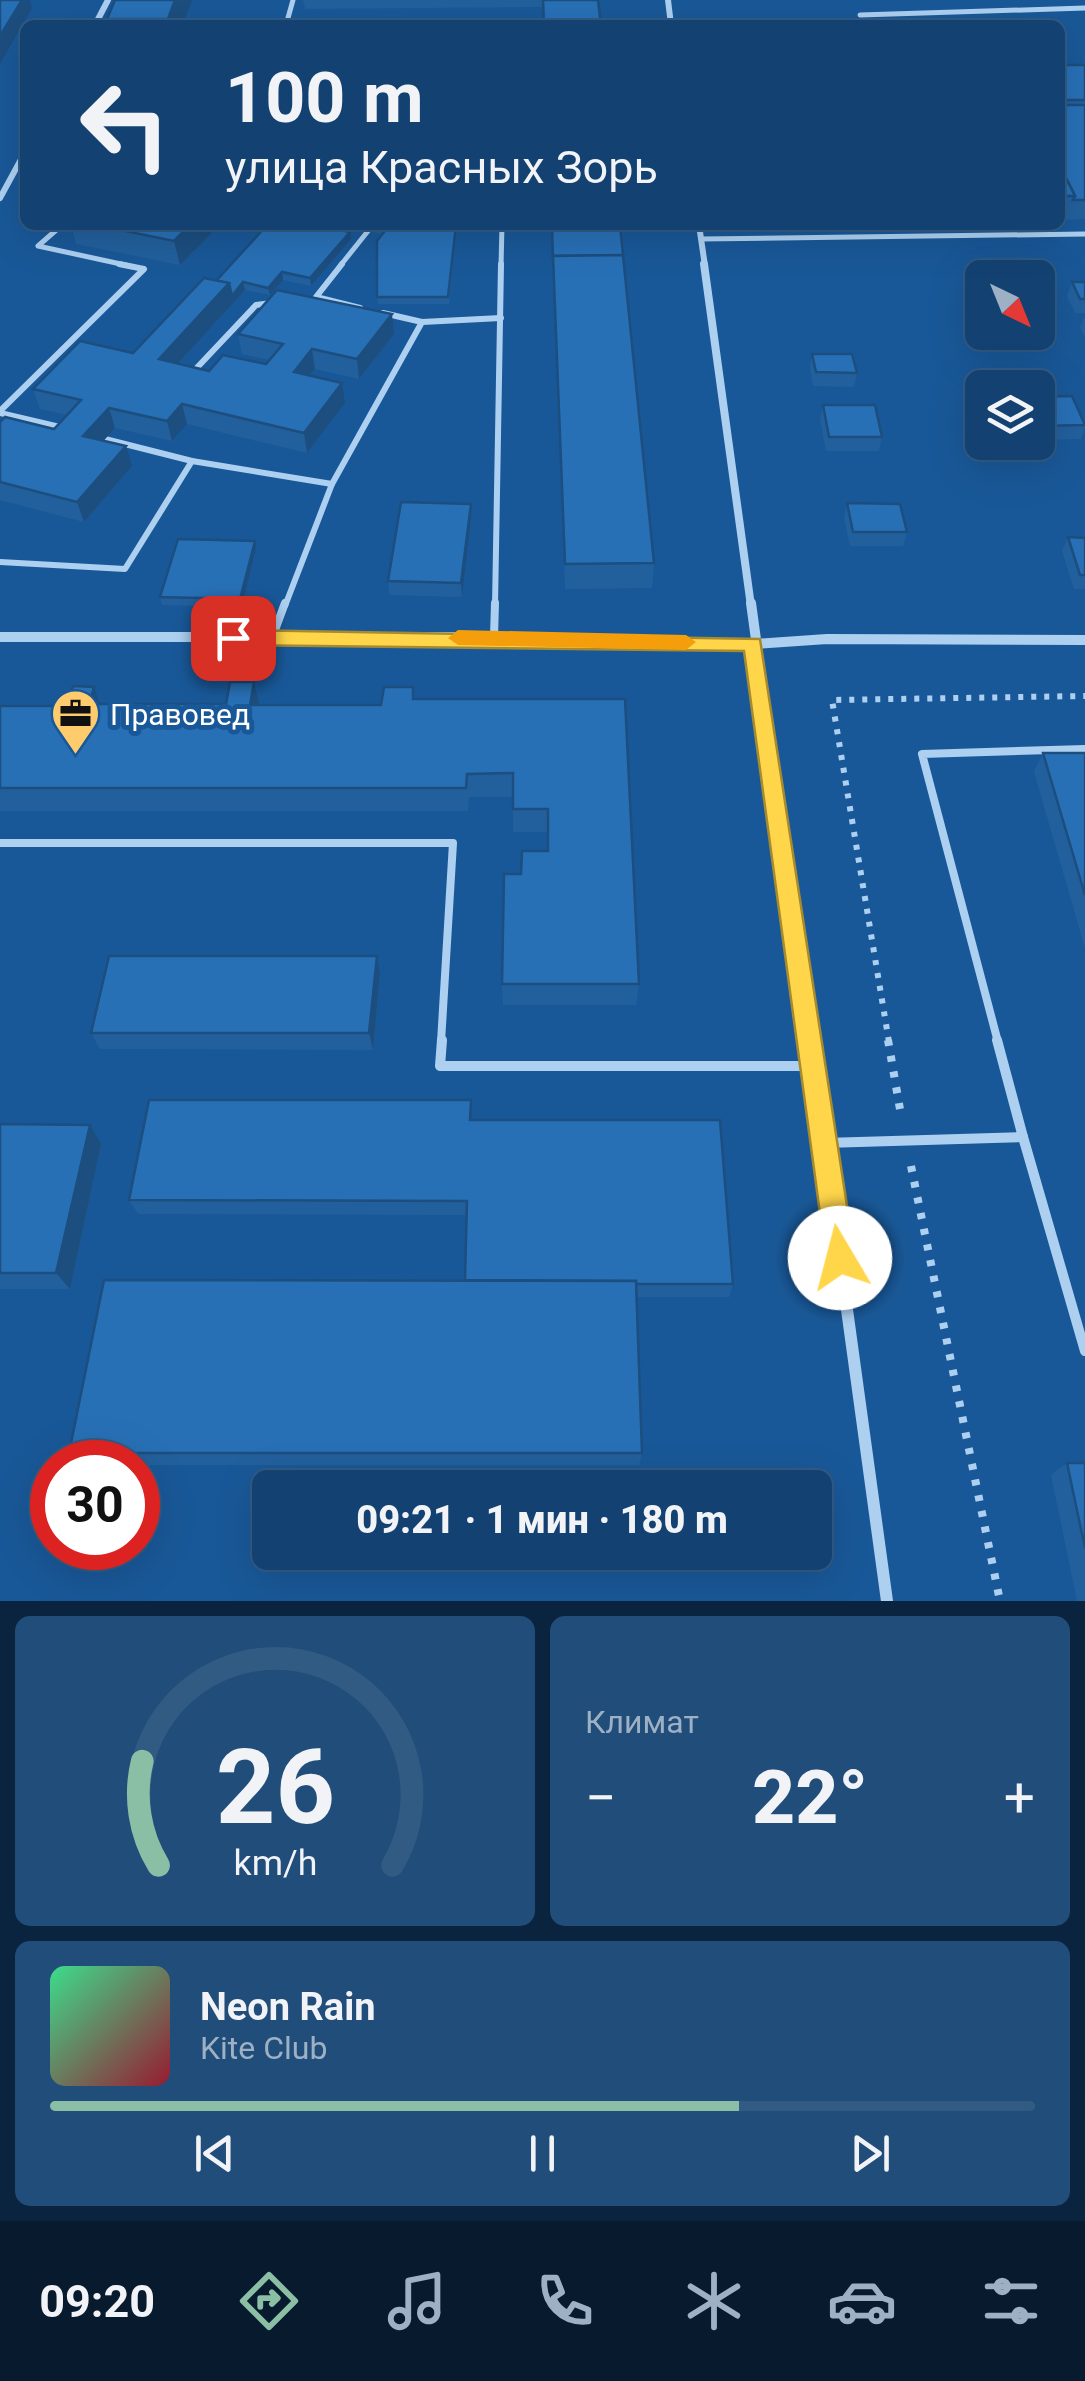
<!DOCTYPE html>
<html lang="ru">
<head>
<meta charset="utf-8">
<style>
  :root { --surface:#134272; --page:#204d7a; --text:#f1f3f6; --muted:#9db0c4; --line:#325b84; --accent:#8abfa5 }
  body { margin:0; font-family:Roboto,sans-serif; background:var(--page); color:var(--text); height:100vh; display:flex; flex-direction:column; font-size:38px; white-space:nowrap }
  * { box-sizing:border-box; margin:0 }
  p { font-size:32px; color:var(--muted) }
  .icon { flex:none; width:55px; height:55px; fill:none; stroke:currentColor; stroke-width:2; stroke-linecap:round; stroke-linejoin:round }
  .map { position:relative; height:1601px; overflow:hidden }
  .side { display:flex; flex-direction:column; gap:15px; padding:15px; background:#0a243f; flex:1 }
  .side>* { flex:none }
  .guide { position:absolute; left:20px; top:20px; width:1045px; height:210px; border-radius:15px; box-shadow:0 10px 40px #0002,0 0 0 2px var(--line); background:#134272; color:var(--text); overflow:hidden }
  .needle { width:65px; rotate:137deg }
  .controls { position:absolute; left:965px; top:260px; display:grid; gap:20px }
  .controls a { display:grid; place-items:center; width:90px; height:90px; border-radius:15px; background:var(--surface); box-shadow:0 10px 40px #0002,0 0 0 2px var(--line); font-size:50px }
  .speed { position:absolute; left:30px; top:1440px; display:flex; gap:20px; font-size:50px; font-weight:700; text-align:center }
  .speed>* { display:grid; place-content:center; width:130px; height:130px; border-radius:50%; background:var(--surface); box-shadow:0 10px 40px #0002,0 0 0 2px var(--line); line-height:1 }
  .speed .limit { border:15px solid #d22; background:#fff; color:#111 }
  .pin { position:absolute; display:grid; place-items:center; width:85px; height:85px; color:#fff; margin:-42px; border-radius:20px; box-shadow:0 5px 15px #0006 }
  .me { position:absolute; width:110px; margin:-55px; rotate:352deg; stroke-linejoin:round; filter:drop-shadow(0 0 8px #0008) }
  .turn { display:flex; align-items:center; gap:35px; height:210px; padding:0 40px; font-size:45px }
  .turn .icon { width:130px; height:130px; stroke-width:2.5 }
  .turn b { display:block; font-size:70px; line-height:85px }
  .big { font-size:75px; font-weight:800; line-height:1.1 }
  .side .card { flex:1; display:flex; flex-direction:column; justify-content:center; gap:15px; min-width:0; padding:0 35px; border-radius:15px; background:var(--page) }
  .side .dial { align-items:center; gap:0 }
  .dial svg { height:260px; overflow:visible; fill:none; stroke:var(--line); stroke-width:7; stroke-linecap:round; text-anchor:middle }
  .dial text { fill:var(--text); stroke:none }
  .song { display:flex; align-items:center; gap:30px }
  .cover { width:120px; height:120px; border-radius:15px; background:linear-gradient(135deg,hsl(150 70% 55%),hsl(350 70% 35%)) }
  .played { height:10px; border-radius:5px; background:linear-gradient(90deg,var(--accent) 70%,var(--line) 70%) }
  .keys { display:flex; justify-content:space-around; direction:ltr }
  .heat { display:flex; justify-content:space-between; align-items:center; font-size:55px; direction:ltr }
  .side .tiles { flex:1; display:grid; gap:15px; grid-template-columns:1fr 1fr }
  .card:last-child { grid-column:span 2 }
  .trip { position:absolute; left:252px; top:1470px; width:580px; height:100px; border-radius:15px; background:var(--surface); box-shadow:0 10px 40px #0002,0 0 0 2px var(--line); font-weight:800; line-height:100px; text-align:center }
  .dock { display:flex; height:160px; justify-content:space-around; align-items:center; background:#081a2e; color:var(--muted) }
  .dock .icon { width:70px; height:70px }
  .dock .on { color:var(--accent) }
  .dock b { font-size:45px; color:var(--text) }
  .map>svg:first-child { display:block }
  .lines { fill:none; stroke-linecap:round; stroke-linejoin:round }
  .path-far1 { stroke:#add0f1; stroke-width:6; stroke-dasharray:5 8; stroke-linecap:butt }
  .path { stroke:#add0f1; stroke-width:8; stroke-dasharray:6 10; stroke-linecap:butt }
  .lane-far3 { stroke:#add0f1; stroke-width:5 }
  .lane-far2 { stroke:#add0f1; stroke-width:6 }
  .lane-far1 { stroke:#add0f1; stroke-width:8 }
  .lane { stroke:#add0f1; stroke-width:10 }
  .street-far3 { stroke:#add0f1; stroke-width:6 }
  .street-far2 { stroke:#add0f1; stroke-width:8 }
  .street-far1 { stroke:#add0f1; stroke-width:10 }
  .street { stroke:#add0f1; stroke-width:12 }
  .wall { fill:#22609d }
  .shaded-wall { fill:#1c4e7f }
  .building { fill:#2870b6; stroke:#1c4e7f; stroke-width:2.5 }
  .route { fill:#ffd54a; stroke:#a68a30; stroke-width:2.5 }
  .slow { fill:#f59e0b }
  .labels { text-anchor:middle; dominant-baseline:central; stroke-width:10; stroke-linejoin:round; paint-order:stroke }
  .poi-label { font-size:30px; fill:#fff; stroke:#195898; text-anchor:start }
</style>
</head>
<body>
<div class="map">
<svg width="1085" height="1601" viewBox="0 0 1085 1601">
  <rect width="100%" height="100%" fill="#195898"/>
  <g class="lines">
    <polyline class="path-far1" points="889,1042 832,700 1085,696"/>
    <g class="path">
      <polyline points="888,1040 901,1115"/>
      <polyline points="911,1166 1000,1601"/>
    </g>
    <g class="lane-far3">
      <polyline points="860,15 1085,8"/>
      <polyline points="286,25 293,0"/>
      <polyline points="399,25 506,24"/>
      <polyline points="506,25 543,24"/>
      <polyline points="598,25 671,25"/>
      <polyline points="62,225 38,246 130,266"/>
      <polyline points="701,239 1085,234"/>
      <polyline points="340,266 368,231"/>
      <polyline points="501,266 502,225"/>
    </g>
    <g class="lane-far2">
      <polyline points="342,264 316,297 360,308"/>
      <polyline points="422,322 501,318"/>
      <polyline points="191,374 256,305 272,303"/>
      <polyline points="0,411 144,269 119,264"/>
      <polyline points="0,413 64,428"/>
      <polyline points="105,439 192,461"/>
      <polyline points="332,484 422,322 383,313"/>
      <polyline points="0,562 125,569 192,461 332,484 285,606"/>
      <polyline points="495,606 501,264"/>
    </g>
    <g class="lane-far1">
      <polyline points="494,637 495,603"/>
      <polyline points="272,638 285,603"/>
      <polyline points="0,843 453,843 441,1042"/>
      <polyline points="998,1042 922,754 1085,749"/>
    </g>
    <g class="lane">
      <polyline points="442,1040 440,1066 814,1066"/>
      <polyline points="1023,1137 1085,1351"/>
      <polyline points="825,1143 1023,1137 997,1040"/>
    </g>
    <g class="street-far3">
      <polyline points="668,0 671,25"/>
      <polyline points="95,25 108,0"/>
      <polyline points="0,198 25,152"/>
      <polyline points="699,225 705,266"/>
    </g>
    <polyline class="street-far2" points="704,264 751,606"/>
    <g class="street-far1">
      <polyline points="751,603 811,1042"/>
      <polyline points="0,637 494,637 753,644 827,639 1085,640"/>
    </g>
    <polyline class="street" points="810,1040 887,1601"/>
  </g>
  <g class="wall">
    <polygon points="115,0 279,0 192,0 183,25 108,25 107,19"/>
    <polygon points="303,0 598,0 601,25 543,25 543,7 305,9"/>
    <polygon points="1060,65 1085,65 1085,219 1060,220"/>
    <polygon points="71,225 216,225 217,228 180,265 76,244"/>
    <polygon points="338,225 457,225 449,304 378,304 377,297 383,234"/>
    <polygon points="551,225 620,225 654,563 652,588 565,589"/>
    <polygon points="351,239 311,286 283,280 270,295 245,290 178,364 209,371 266,364 270,360 242,354 238,334 394,334 359,379 315,369 310,376 345,403 307,453 187,424 172,441 115,428 103,441 132,466 84,522 0,500 0,422 54,429 67,415 40,409 33,389 133,353 216,281"/>
    <polygon points="1072,282 1085,282 1085,313 1075,313 1067,296"/>
    <polygon points="1085,315 1085,337 1080,328"/>
    <polygon points="812,354 857,373 854,387 813,386 810,368"/>
    <polygon points="1038,397 1085,422 1085,428 1081,439 1038,440"/>
    <polygon points="823,405 882,437 879,451 826,451 820,419"/>
    <polygon points="847,503 907,532 903,546 850,546 844,518"/>
    <polygon points="471,504 471,518 462,597 390,595 388,581"/>
    <polygon points="1068,537 1085,538 1085,589 1074,589 1062,551"/>
    <polygon points="256,548 242,607 162,605 160,597"/>
    <polygon points="254,682 260,705 381,705 415,699 625,699 639,984 636,1005 503,1005 502,984 521,874 548,851 548,832 513,832 513,797 469,797 468,811 0,811 0,706 67,706 94,687 101,704 226,704"/>
    <polygon points="1043,753 1085,753 1085,948 1034,772"/>
    <polygon points="377,956 380,973 373,1050 100,1049 91,1033"/>
    <polygon points="472,1120 733,1284 729,1297 636,1297 642,1453 639,1465 138,1465 138,1462 80,1462 69,1453 465,1280 467,1215 138,1214 129,1200"/>
    <polygon points="0,1124 101,1144 70,1289 0,1289"/>
    <polygon points="1067,1463 1085,1463 1085,1601 1077,1601 1051,1475"/>
  </g>
  <g class="shaded-wall">
    <polygon points="22,0 30,0 32,8 0,64 0,36"/>
    <polygon points="175,0 192,0 183,25 169,25 168,19"/>
    <polygon points="190,225 216,225 217,228 180,265 174,241"/>
    <polygon points="350,232 351,239 311,286 310,278"/>
    <polygon points="282,272 283,280 270,295 268,288"/>
    <polygon points="243,282 245,290 164,379 159,359 229,283"/>
    <polygon points="392,314 394,334 359,379 357,359"/>
    <polygon points="312,349 315,369 297,392 294,372"/>
    <polygon points="342,383 345,403 307,453 304,433"/>
    <polygon points="182,404 187,424 172,441 167,421"/>
    <polygon points="109,408 115,428 90,456 83,436"/>
    <polygon points="126,446 132,466 84,522 77,502"/>
    <polygon points="471,504 471,518 462,597 461,583"/>
    <polygon points="255,541 256,548 242,607 240,599"/>
    <polygon points="254,682 260,706 250,705"/>
    <polygon points="94,687 103,711 89,704"/>
    <polygon points="377,956 380,973 373,1050 369,1033"/>
    <polygon points="90,1125 101,1144 70,1289 56,1273"/>
  </g>
  <g class="building">
    <polygon points="0,0 22,0 0,36"/>
    <polygon points="115,0 175,0 168,19 107,19"/>
    <polygon points="543,0 598,0 601,25 544,25"/>
    <rect x="1060" y="65" width="25" height="35"/>
    <polygon points="1060,105 1085,105 1085,200 1073,200 1075,196 1060,166"/>
    <polygon points="1060,166 1075,196 1060,196"/>
    <polygon points="96,225 190,225 174,241"/>
    <polygon points="267,225 315,225 350,232 310,278 282,272 268,288 243,282 232,296 229,283 216,281"/>
    <polygon points="373,225 456,225 448,297 377,297 377,241 387,228"/>
    <polygon points="552,225 620,225 623,255 553,256 553,260"/>
    <polygon points="623,255 654,563 565,564 553,256"/>
    <polygon points="204,278 229,283 159,359 209,371 223,355 266,364 283,344 238,334 277,290 392,314 357,359 312,349 294,372 342,383 304,433 182,404 167,421 109,408 83,436 126,446 77,502 0,482 0,422 5,417 54,429 81,400 33,389 80,341 133,353"/>
    <polygon points="1072,282 1085,282 1085,299 1080,299"/>
    <polygon points="812,354 852,354 857,373 816,372"/>
    <polygon points="1072,396 1085,425 1038,426 1038,397"/>
    <polygon points="823,405 875,405 882,437 829,437"/>
    <polygon points="401,502 471,504 461,583 388,581"/>
    <polygon points="847,503 900,504 907,532 853,532"/>
    <polygon points="1068,537 1085,538 1085,575 1080,575"/>
    <polygon points="178,539 255,541 240,599 160,597"/>
    <polygon points="230,682 254,682 250,705 381,705 384,687 413,687 413,699 625,699 639,984 502,984 504,874 521,874 522,851 548,851 548,809 513,809 513,773 467,774 466,788 0,788 0,706 67,706 73,686 94,687 89,704 226,704"/>
    <polygon points="1043,753 1085,753 1085,895"/>
    <polygon points="109,956 377,956 369,1033 91,1033"/>
    <polygon points="149,1100 471,1100 470,1120 720,1120 733,1284 636,1284 636,1281 465,1280 467,1201 129,1200"/>
    <polygon points="0,1124 90,1125 56,1273 0,1273"/>
    <polygon points="104,1280 636,1281 642,1453 69,1453"/>
    <polygon points="1067,1463 1085,1463 1085,1548"/>
  </g>
  <polygon class="route" points="233,630 760,639 855,1258 850,1268 840,1272 830,1268 826,1258 744,651 233,645 223,638"/>
  <polygon class="slow" points="458,630 686,635 696,642 686,650 458,645 448,638"/>
  <defs>
    <symbol id="office-pin" viewBox="-11 -11 22 30"><path d="M0 17L-7.5 6A9.5 9.5 0 1 1 7.5 6Z" fill="#ffcc6d" stroke="#195898"/><path d="M-6-3h4V-5.5h4V-3h4V5H-6ZM-1-4.5V-3h2v-1.5ZM-6 0V1H6V0Z" fill="#111"/></symbol>
  </defs>
  <g fill-rule="evenodd">
    <use href="#office-pin" x="48" y="686" width="55" height="75"/>
  </g>
  <g class="labels">
    <g class="poi-label">
      <text x="110" y="714">Правовед</text>
    </g>
  </g>
</svg>
<div class="controls">
<a><svg class="needle" viewBox="-14 -14 28 28"><path d="M0-13l5 13h-10z" fill="#e53935"/><path d="M0 13l5-13h-10z" fill="#9db0c4"/></svg></a>
<a><svg class="icon" aria-label="layers" viewBox="0 0 24 24"><path d="M12 4l9 5-9 5-9-5zM3 14l9 5 9-5"/></svg></a>
</div>
<div class="speed"><div class="limit">30</div></div>
<div class="pin" style="left:233px;top:638px;background:#d93025"><svg class="icon" aria-label="arrive" viewBox="0 0 24 24"><path d="M6 21V4h12l-3 4 3 4H6"/></svg></div>
<svg class="me" style="left:840px;top:1258px" viewBox="-20 -20 40 40"><circle r="19" fill="#fff"/><path d="M0-13L10 11 0 6-10 11z" fill="#ffd54a"/></svg>
<div class="trip">09:21 · 1 мин · 180 m</div>
<div class="guide">
<div class="turn"><svg class="icon" aria-label="left" viewBox="0 0 24 24"><path d="M17 20v-9H6M10 6l-5 5 5 5"/></svg><div><b>100 m</b>улица Красных Зорь</div></div>
</div>
</div>
<section class="side">
<div class="tiles">
<div class="card dial"><svg viewBox="0 0 100 80">
<path d="M14 69A42 42 0 1 1 86 69"/>
<path d="M14 69A42 42 0 0 1 9 37" stroke="#8abfa5"/>
<text x="50" y="56" font-size="32" font-weight="700">26</text>
<text x="50" y="72" font-size="11">km/h</text>
</svg></div>
<div class="card"><p>Климат</p>
<div class="heat"><a>−</a><b class="big">22°</b><a>+</a></div>
</div>
<div class="card">
<div class="song"><i class="cover"></i><div><b>Neon Rain</b><p>Kite Club</p></div></div>
<div class="played"></div>
<div class="keys"><svg class="icon" aria-label="previous" viewBox="0 0 24 24"><path d="M18 5L8 12l10 7zM5 5v14"/></svg><svg class="icon" aria-label="pause" viewBox="0 0 24 24"><path d="M8 5v14M16 5v14"/></svg><svg class="icon" aria-label="next" viewBox="0 0 24 24"><path d="M6 5l10 7-10 7zM19 5v14"/></svg></div>
</div>
</div>
</section>
<nav class="dock">
<b>09:20</b>
<svg class="icon on" aria-label="directions" viewBox="0 0 24 24"><path d="M12 3l9 9-9 9-9-9zM9 14v-3h6M13 9l2 2-2 2"/></svg>
<svg class="icon" aria-label="music" viewBox="0 0 24 24"><path d="M9 18V5l10-2v13"/><circle cx="6" cy="18" r="3"/><circle cx="16" cy="16" r="3"/></svg>
<svg class="icon" aria-label="phone" viewBox="0 0 24 24"><path d="M5 4h4l2 5-3 2q2 4 5 5l2-3 5 2v4C11 20 4 13 5 4z"/></svg>
<svg class="icon" aria-label="climate" viewBox="0 0 24 24"><path d="M12 3v18M4 7l16 10M4 17L20 7"/></svg>
<svg class="icon" aria-label="car" viewBox="0 0 24 24"><path d="M5 17H2v-5l4-1 3-4h7l3 4 3 1v5h-3M9 17h6M6 11h13"/><circle cx="7" cy="17" r="2"/><circle cx="17" cy="17" r="2"/></svg>
<svg class="icon" aria-label="filters" viewBox="0 0 24 24"><path d="M4 7h16M4 17h16"/><circle cx="9" cy="7" r="2"/><circle cx="15" cy="17" r="2"/></svg>
</nav>
</body>
</html>
